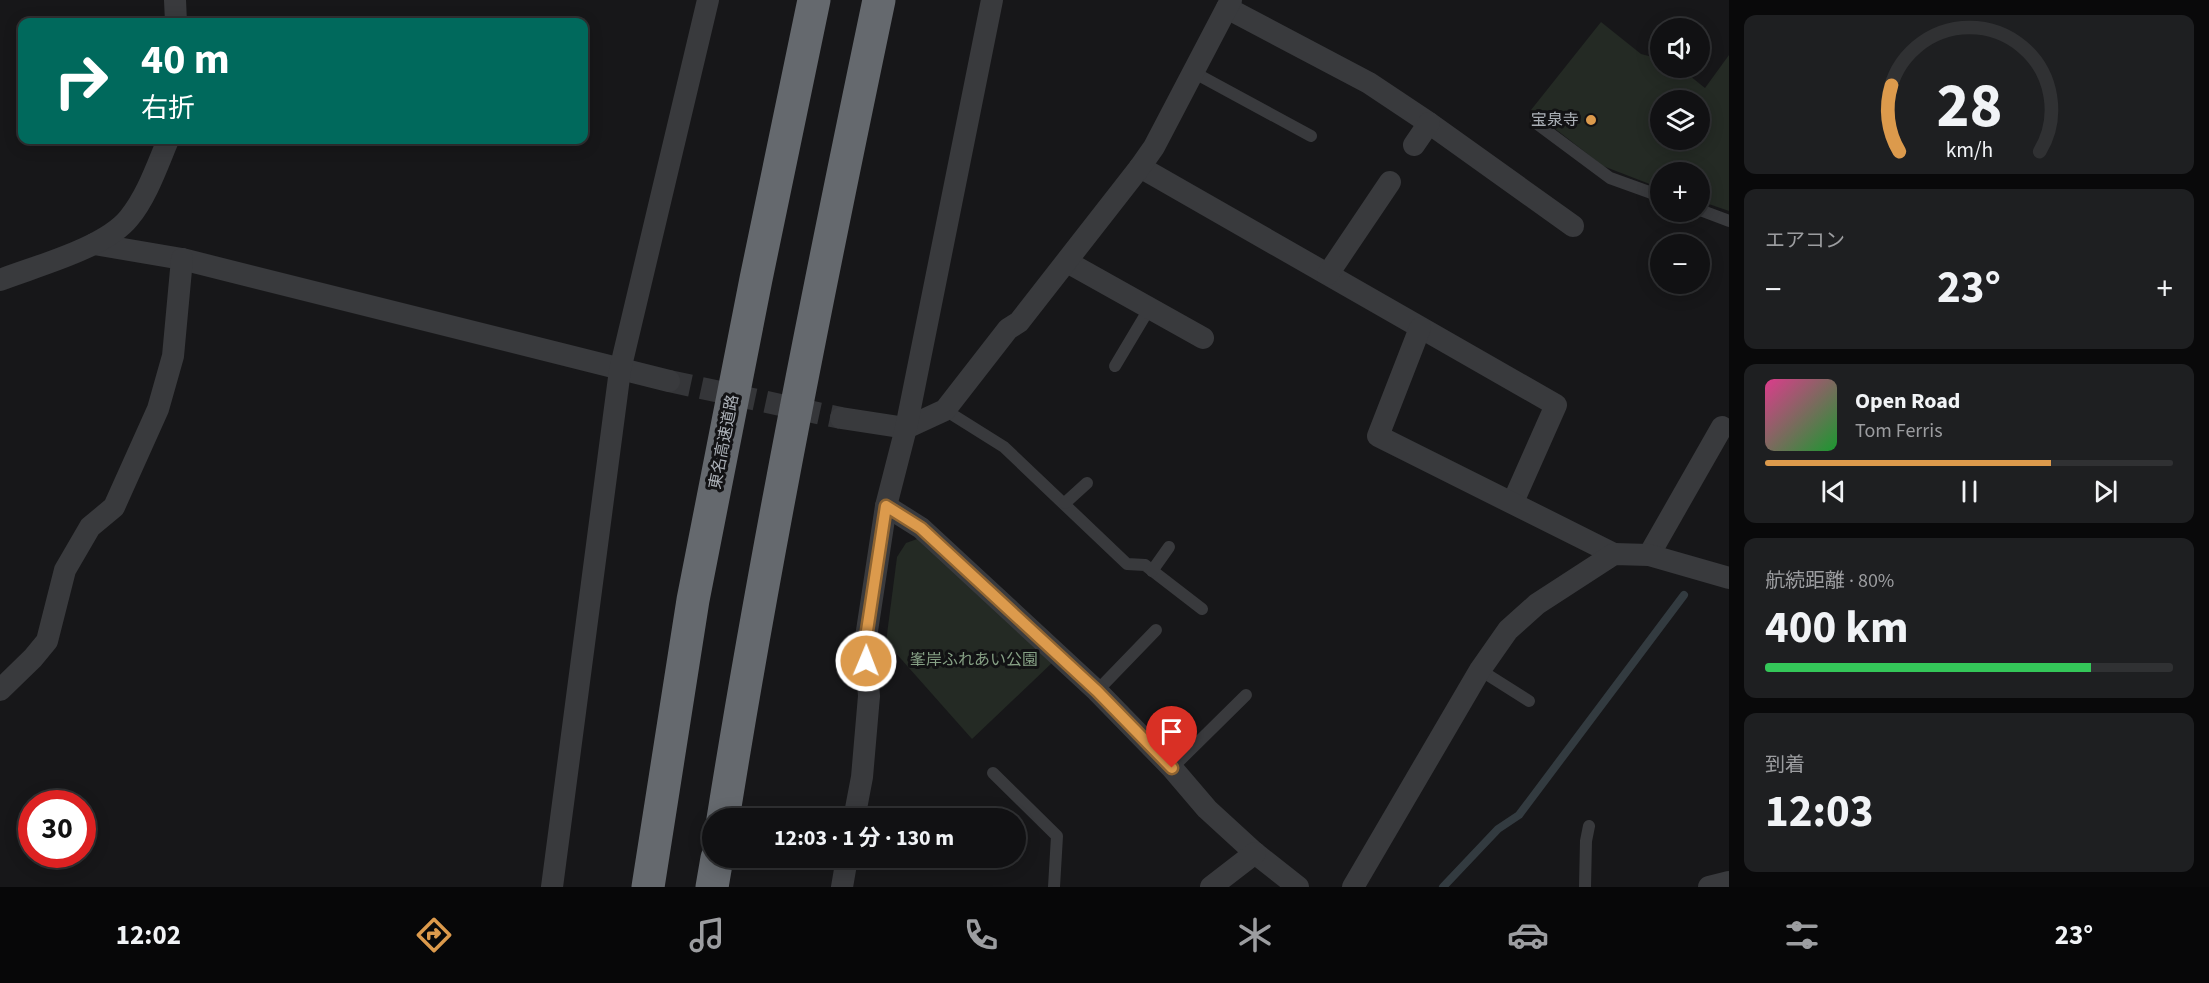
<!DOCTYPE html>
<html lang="ja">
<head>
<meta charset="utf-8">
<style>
  :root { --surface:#111113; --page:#1e1f21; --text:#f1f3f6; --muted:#9c9da0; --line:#303133; --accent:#dc9a4c }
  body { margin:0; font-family:"Source Sans 3","Noto Sans JP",sans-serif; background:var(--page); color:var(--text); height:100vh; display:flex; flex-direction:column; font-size:22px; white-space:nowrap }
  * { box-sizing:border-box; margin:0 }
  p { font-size:20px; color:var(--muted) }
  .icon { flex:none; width:33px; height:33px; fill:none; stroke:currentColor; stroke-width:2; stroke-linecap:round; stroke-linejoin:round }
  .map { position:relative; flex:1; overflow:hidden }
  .sheet { display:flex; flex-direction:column; gap:15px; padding:15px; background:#09090a; width:480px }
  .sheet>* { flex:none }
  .top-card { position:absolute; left:18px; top:18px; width:570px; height:126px; border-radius:12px; box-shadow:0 3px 15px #0003,0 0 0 2px var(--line); background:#00695c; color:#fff; overflow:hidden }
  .tools { position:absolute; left:1650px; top:18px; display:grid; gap:12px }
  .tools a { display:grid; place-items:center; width:60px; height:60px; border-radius:50%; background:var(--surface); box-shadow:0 3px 15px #0003,0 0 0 2px var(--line); font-size:30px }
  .speed { position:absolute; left:18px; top:790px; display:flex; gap:12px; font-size:30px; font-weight:700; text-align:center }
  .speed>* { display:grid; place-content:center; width:78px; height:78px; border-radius:50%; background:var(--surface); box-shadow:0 3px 15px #0003,0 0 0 2px var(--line); line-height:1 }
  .speed .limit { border:9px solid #d22; background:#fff; color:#111 }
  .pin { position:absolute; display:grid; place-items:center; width:51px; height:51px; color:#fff; margin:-62px -26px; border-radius:50% 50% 50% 0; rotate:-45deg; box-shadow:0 0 6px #0007 }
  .pin .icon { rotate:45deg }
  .me { position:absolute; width:66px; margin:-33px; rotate:1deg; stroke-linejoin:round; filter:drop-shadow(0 0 4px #0008) }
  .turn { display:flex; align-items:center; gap:21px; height:126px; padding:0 24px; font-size:27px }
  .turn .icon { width:78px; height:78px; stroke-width:2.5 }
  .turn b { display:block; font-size:42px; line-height:51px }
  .big { font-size:45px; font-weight:700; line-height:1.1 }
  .sheet .tile { flex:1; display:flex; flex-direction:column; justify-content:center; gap:9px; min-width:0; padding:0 21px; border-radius:12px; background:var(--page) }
  .sheet .dial { align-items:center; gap:0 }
  .dial svg { height:156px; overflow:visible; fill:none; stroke:var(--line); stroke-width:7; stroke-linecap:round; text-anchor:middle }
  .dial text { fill:var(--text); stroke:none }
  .song { display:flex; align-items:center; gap:18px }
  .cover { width:72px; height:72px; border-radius:9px; background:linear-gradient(135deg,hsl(330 70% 55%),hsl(130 70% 35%)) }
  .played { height:6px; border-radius:3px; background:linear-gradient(90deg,var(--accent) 70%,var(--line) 70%) }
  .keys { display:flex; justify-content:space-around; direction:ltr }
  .heat { display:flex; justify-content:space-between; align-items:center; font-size:33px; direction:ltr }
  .charge { height:9px; border-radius:4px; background:linear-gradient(90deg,#34c759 80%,var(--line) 0) }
  .trip { position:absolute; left:702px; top:808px; width:324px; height:60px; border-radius:30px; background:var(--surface); box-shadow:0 3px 15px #0003,0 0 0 2px var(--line); font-weight:700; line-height:60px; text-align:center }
  .menu { display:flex; height:96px; justify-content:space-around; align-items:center; background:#070708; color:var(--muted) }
  .menu .icon { width:42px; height:42px }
  .menu .selected { color:var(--accent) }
  .menu b { font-size:27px; color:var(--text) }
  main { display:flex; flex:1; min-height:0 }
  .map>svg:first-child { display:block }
  .green { fill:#242a24; fill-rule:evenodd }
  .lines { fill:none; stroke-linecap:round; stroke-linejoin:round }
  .stream { stroke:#333b40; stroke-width:8 }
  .minor-tunnel { stroke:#353639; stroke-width:22; stroke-dasharray:22 11; stroke-linecap:butt }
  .service { stroke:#393a3d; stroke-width:12 }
  .minor { stroke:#393a3d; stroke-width:22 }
  .motorway { stroke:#65696e; stroke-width:33 }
  .route-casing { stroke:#8f6431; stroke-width:15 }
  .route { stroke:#dc9a4c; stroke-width:10 }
  .poi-dot { fill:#dc9a4c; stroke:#121214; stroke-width:2 }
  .labels { text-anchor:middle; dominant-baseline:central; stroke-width:6; stroke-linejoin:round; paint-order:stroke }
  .poi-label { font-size:16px; fill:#abb0b7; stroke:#121214; text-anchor:end }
  .street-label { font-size:16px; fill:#abb0b7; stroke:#121214 }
  .park-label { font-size:16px; fill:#86a085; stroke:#121214 }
</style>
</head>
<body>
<main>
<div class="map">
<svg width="1729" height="887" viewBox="0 0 1729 887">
  <rect width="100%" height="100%" fill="#171719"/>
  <g class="green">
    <path d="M1601,22L1641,54L1660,59V68H1680L1705,88L1729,55V211L1700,201V172H1660V188L1603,166L1531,110ZM1660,100H1700V140H1660Z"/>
    <polygon points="920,538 1054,661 972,739 886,642 897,557 906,543"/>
  </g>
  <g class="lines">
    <polyline class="stream" points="1443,887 1498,829 1519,815 1684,595"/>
    <polyline class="minor-tunnel" points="669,381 841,418"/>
    <g class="service">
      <polyline points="1193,72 1311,136"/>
      <polyline points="1536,123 1610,178 1660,196"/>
      <polyline points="1700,210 1729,221"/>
      <polyline points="1115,366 1149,309"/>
      <polyline points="945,410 1004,447 1127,564 1145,565 1202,609"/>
      <polyline points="1065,503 1087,483"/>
      <polyline points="1152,571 1169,547"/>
      <polyline points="1480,670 1529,701"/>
      <polyline points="1097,691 1156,630"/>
      <polyline points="1172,768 1246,695"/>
      <polyline points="993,773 1057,836 1054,887"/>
      <polyline points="1585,887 1586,841 1589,826"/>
    </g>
    <g class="minor">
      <polyline points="175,0 176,22"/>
      <polyline points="1227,8 1369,83 1429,123 1573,226"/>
      <polyline points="1414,145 1429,123"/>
      <polyline points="1140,167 1556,405 1513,502"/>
      <polyline points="94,244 182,259 669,381"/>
      <polyline points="1067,262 1203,338"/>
      <polyline points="1328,274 1390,182"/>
      <path d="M0,280C36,266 105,248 129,218C147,196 157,166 168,140"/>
      <polyline points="1420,328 1378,436 1614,554"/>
      <polyline points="841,418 906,428 945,410 1008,329 1019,322 1140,167 1154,147 1231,0"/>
      <polyline points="886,506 921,528 1097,691 1172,768 1207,809 1255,853 1298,887"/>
      <polyline points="1649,555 1722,427"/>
      <polyline points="0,690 33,658 47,641 65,570 90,527 114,507 158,409 173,356 182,259"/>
      <polyline points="854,819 862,777 869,696 865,644 886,506 906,428 992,0"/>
      <polyline points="552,887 620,370 708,0"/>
      <polyline points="842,887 847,858"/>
      <polyline points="1211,887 1255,853"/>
      <polyline points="1353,887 1480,670 1508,630 1537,604 1614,554 1649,555 1729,578"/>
      <polyline points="1709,887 1729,882"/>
    </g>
    <g class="motorway">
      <path d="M723,819C767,544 822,272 879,0"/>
      <polyline points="648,887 693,600 756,279 814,0"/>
      <polyline points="712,887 717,858"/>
    </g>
  </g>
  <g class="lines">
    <defs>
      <polyline id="route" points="866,661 865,644 886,506 921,528 1097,691 1172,768"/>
    </defs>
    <use href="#route" class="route-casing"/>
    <use href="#route" class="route"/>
  </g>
  <circle class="poi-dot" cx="1591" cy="120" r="6"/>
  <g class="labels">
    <g class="poi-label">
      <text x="1579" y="120">宝泉寺</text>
    </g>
    <g class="street-label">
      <text transform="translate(724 442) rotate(-79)">東名高速道路</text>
    </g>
    <g class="park-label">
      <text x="974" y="660">峯岸ふれあい公園</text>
    </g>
  </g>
</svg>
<div class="tools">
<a><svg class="icon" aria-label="sound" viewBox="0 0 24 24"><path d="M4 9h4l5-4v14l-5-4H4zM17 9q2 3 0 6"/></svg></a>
<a><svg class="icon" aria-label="layers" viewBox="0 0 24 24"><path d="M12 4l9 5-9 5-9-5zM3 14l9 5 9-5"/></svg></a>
<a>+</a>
<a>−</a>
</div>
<div class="speed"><div class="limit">30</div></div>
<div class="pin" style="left:1172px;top:768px;background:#d93025"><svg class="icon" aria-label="arrive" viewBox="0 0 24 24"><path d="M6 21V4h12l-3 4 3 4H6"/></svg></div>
<svg class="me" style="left:866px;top:661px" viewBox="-20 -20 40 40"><circle r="17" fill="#dc9a4c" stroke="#fff" stroke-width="3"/><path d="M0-11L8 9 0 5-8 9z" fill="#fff"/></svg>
<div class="trip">12:03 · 1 分 · 130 m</div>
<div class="top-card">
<div class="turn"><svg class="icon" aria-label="right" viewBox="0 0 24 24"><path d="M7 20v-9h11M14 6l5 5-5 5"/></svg><div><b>40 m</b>右折</div></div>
</div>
</div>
<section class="sheet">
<div class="tile dial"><svg viewBox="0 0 100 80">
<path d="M14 69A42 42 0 1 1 86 69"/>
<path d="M14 69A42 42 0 0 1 10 35" stroke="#dc9a4c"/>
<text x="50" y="56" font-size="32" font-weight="700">28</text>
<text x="50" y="72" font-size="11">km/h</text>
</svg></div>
<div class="tile"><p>エアコン</p>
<div class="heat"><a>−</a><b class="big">23°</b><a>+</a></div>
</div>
<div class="tile">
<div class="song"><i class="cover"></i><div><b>Open Road</b><p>Tom Ferris</p></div></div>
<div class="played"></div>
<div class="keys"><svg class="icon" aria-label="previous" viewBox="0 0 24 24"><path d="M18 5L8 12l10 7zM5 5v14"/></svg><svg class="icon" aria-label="pause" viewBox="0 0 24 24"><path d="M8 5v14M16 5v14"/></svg><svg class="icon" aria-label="next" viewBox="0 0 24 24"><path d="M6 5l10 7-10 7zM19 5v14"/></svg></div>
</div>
<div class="tile"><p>航続距離 · 80%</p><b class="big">400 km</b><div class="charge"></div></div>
<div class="tile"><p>到着</p><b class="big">12:03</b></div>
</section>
</main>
<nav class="menu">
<b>12:02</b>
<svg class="icon selected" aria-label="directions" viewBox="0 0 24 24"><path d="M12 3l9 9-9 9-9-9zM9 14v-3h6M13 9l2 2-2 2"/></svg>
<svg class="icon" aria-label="music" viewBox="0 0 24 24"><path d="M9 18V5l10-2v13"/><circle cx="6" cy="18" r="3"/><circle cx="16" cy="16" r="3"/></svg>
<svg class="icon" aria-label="phone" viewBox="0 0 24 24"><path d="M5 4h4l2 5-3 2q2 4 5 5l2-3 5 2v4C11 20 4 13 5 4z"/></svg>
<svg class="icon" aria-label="climate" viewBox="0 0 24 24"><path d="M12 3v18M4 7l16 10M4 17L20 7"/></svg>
<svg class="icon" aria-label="car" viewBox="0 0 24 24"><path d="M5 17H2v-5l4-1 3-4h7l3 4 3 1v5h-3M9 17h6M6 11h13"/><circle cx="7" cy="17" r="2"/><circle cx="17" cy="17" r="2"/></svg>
<svg class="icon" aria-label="filters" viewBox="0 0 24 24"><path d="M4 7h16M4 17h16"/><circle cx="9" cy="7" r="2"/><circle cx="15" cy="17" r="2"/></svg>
<b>23°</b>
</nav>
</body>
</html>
